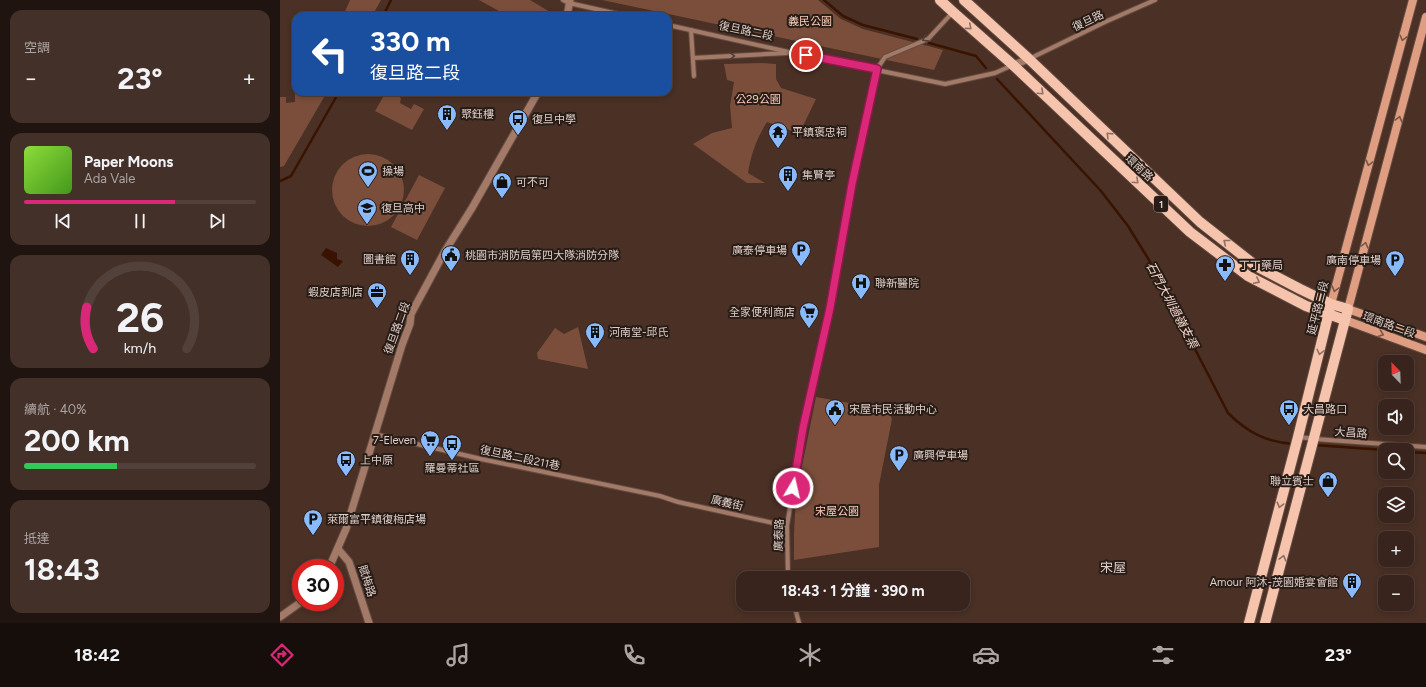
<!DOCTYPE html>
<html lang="zh-TW">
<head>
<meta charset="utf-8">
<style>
  :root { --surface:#38241c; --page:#433029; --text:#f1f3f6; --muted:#aba4a3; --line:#52413b; --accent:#db2777 }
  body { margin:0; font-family:Figtree,"Noto Sans TC",sans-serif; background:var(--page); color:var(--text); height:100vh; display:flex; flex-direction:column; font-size:15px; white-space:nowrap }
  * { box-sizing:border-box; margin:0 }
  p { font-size:13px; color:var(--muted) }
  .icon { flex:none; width:22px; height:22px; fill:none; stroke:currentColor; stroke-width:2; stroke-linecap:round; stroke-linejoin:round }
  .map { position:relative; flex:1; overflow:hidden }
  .panel { display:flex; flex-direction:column; gap:10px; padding:10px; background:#1f140f; width:280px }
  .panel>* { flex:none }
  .top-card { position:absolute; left:12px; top:12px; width:380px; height:84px; border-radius:12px; box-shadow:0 2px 6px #0003,0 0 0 1px var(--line); background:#1a4fa0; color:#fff; overflow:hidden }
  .needle { width:26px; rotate:337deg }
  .buttons { position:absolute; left:1098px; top:355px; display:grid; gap:8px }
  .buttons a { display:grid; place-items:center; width:36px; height:36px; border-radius:8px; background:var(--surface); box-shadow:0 2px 6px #0003,0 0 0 1px var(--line); font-size:20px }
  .speed { position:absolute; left:12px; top:559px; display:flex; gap:8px; font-size:20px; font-weight:700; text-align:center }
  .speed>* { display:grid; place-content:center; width:52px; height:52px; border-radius:50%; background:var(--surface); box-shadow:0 2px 6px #0003,0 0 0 1px var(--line); line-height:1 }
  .speed .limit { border:6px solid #d22; background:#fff; color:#111 }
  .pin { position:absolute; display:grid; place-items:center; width:34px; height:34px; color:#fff; margin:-17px; border:2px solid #fff; border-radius:50%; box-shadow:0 1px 4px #0007 }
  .me { position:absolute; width:44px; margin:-22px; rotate:9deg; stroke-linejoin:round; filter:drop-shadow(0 0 3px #0008) }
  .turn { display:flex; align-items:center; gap:14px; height:84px; padding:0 12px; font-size:18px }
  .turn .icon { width:52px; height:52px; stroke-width:2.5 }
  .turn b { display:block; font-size:28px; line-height:34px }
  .big { font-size:30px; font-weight:700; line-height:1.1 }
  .panel .widget { flex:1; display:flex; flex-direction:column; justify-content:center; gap:6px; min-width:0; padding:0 14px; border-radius:12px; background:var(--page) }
  .panel .dial { align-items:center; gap:0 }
  .dial svg { height:104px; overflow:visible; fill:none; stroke:var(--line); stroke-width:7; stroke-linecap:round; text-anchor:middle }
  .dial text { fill:var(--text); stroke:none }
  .song { display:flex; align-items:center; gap:12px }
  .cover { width:48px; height:48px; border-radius:6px; background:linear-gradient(135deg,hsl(90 70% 55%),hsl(100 70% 35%)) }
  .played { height:4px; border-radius:2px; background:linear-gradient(90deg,var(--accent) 65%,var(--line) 65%) }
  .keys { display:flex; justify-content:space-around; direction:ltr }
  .heat { display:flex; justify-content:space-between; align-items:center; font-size:22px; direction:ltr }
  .charge { height:6px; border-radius:3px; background:linear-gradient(90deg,#34c759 40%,var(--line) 0) }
  .trip { position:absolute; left:456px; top:571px; width:234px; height:40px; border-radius:12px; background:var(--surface); box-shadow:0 2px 6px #0003,0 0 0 1px var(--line); font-weight:700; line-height:40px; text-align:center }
  .dock { display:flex; height:64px; justify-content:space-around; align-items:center; background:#160e0b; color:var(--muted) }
  .dock .icon { width:28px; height:28px }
  .dock .on { color:var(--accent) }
  .dock b { font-size:18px; color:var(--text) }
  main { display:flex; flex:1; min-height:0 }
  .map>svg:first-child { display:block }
  .green { fill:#7a4e3b }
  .water { fill:#3a1300 }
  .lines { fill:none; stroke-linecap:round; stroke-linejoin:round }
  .stream { stroke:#3a1300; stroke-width:2.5 }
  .minor-casing { stroke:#654c42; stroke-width:6 }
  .tertiary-casing { stroke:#654c42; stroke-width:9 }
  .secondary-casing { stroke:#654c42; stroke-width:10 }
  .primary-casing { stroke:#654c42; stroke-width:12 }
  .minor { stroke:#a37a67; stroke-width:4 }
  .tertiary { stroke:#a37a67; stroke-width:7 }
  .secondary { stroke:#df9e81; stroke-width:8 }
  .primary { stroke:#f6c4ad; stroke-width:10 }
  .oneway { stroke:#8f7062 }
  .oneway2 { stroke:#7a5647 }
  .oneway3 { stroke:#533d33 }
  .route-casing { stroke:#8e194d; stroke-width:10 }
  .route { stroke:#db2777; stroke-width:7 }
  .labels { text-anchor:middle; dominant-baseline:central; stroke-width:4; stroke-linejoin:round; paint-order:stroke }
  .shield { fill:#281c17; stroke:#a89992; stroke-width:1 }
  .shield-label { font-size:10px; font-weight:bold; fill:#dfcec7 }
  .park-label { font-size:11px; fill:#fccdb9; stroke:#281c17 }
  .street-label { font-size:11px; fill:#dfcec7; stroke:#281c17 }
  .poi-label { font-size:11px; fill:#dfcec7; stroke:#281c17; text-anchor:start }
  .water-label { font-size:12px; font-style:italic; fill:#f7d8ca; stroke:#281c17 }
  .quarter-label { font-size:13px; fill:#dfcec7; stroke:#281c17 }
</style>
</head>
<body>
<main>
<section class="panel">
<div class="widget"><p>空調</p>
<div class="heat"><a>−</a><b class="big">23°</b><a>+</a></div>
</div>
<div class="widget">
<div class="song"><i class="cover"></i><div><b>Paper Moons</b><p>Ada Vale</p></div></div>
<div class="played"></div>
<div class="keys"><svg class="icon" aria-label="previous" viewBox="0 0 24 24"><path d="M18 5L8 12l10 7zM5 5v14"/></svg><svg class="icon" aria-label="pause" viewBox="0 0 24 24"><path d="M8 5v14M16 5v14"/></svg><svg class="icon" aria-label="next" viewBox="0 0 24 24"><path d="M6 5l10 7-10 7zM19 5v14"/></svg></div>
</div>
<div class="widget dial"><svg viewBox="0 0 100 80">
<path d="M14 69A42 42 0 1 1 86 69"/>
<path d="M14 69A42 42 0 0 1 9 37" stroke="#db2777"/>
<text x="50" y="56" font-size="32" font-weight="700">26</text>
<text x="50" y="72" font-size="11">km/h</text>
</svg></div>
<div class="widget"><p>續航 · 40%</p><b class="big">200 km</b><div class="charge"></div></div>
<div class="widget"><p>抵達</p><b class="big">18:43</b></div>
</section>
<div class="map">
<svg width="1146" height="623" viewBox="0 0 1146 623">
  <rect width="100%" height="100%" fill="#4a3025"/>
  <g class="green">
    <polygon points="70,0 101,0 92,16 63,16"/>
    <polygon points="199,0 250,0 270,12 268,16 228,16"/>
    <polygon points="322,0 538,0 561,19 583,29 663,50 654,70"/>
    <path d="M481,63L496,64V79L501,88L536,99L523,126L515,132L487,122C477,138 471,154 468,173L485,183H467L413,144L432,133L452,128L450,106L454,82L447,80L444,64Z"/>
    <polygon points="16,87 16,92 47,92 4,166 0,167 0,97 6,97 6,103 15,102 15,88"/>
    <polygon points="106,92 111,92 121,98 120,103 131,109 134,104 144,109 132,130 95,111"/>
    <circle cx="88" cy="190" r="36"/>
    <polygon points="139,175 165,188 137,240 111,227"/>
    <polygon points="298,327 308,369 258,359 257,353 275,328 284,334"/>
    <polygon points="536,397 608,410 612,419 599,485 599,547 514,560 514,533 516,496"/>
  </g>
  <polygon class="water" points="46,248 57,253 57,259 63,261 58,267 41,255"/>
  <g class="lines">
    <g class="stream">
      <polyline points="544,0 563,16 583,25 637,39"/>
      <polyline points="103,16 111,0"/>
      <polyline points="649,43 696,56 706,68"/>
      <path d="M717,79L821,191L848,226L869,260L948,413C967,432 986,442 1013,444"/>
      <polyline points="0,181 11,176 59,92"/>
      <polyline points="1034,445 1105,450"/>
      <polyline points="1127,452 1146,453"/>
    </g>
    <defs>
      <g id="minor">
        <polyline points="283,0 289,3 347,16"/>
        <polyline points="388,25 513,53 665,84 715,73 733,65"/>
        <polyline points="411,30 414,76"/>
        <polyline points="413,58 507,53"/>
        <polyline points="749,59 825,22 875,0"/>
        <polyline points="94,434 201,459 380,496 398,502 507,526"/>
        <polyline points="1019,437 1035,439 1146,447"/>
        <polyline points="508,578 507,526 523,428 550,308 572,184 597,69 605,57 648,39 673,12"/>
        <polyline points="514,604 519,623"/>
      </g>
      <g id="tertiary">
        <polyline points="287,16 290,0"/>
        <polyline points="733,65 749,59"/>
        <polyline points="58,549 69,562 89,623"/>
        <polyline points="49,568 66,529 122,345 130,324 131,314 165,251 192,208 258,92"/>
        <polyline points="0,617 21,602"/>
      </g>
      <g id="secondary">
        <polyline points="1146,17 1068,309 1146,337"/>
        <polyline points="1051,304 1133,0"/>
        <polyline points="1065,320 1146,350"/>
      </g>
      <g id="primary">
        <polyline points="660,0 673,12 733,65 910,232 968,276 1026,306 1065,320"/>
        <polyline points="684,0 749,59 920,222 976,266 1020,289 1051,304 1068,309 985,623"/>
        <polyline points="969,623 1018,437 1050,308"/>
      </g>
    </defs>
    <use href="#minor" class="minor-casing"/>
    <use href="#tertiary" class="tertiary-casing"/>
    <use href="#secondary" class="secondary-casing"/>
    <use href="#primary" class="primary-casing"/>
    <use href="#minor" class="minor"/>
    <use href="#tertiary" class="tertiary"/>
    <use href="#secondary" class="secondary"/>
    <use href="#primary" class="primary"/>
  </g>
  <defs><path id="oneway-chevron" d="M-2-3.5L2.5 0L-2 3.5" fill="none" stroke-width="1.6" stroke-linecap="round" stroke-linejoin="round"/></defs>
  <g class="oneway">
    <use href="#oneway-chevron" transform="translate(689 27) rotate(41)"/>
    <use href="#oneway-chevron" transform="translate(761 92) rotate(43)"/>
    <use href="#oneway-chevron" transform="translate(829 135) rotate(-136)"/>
    <use href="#oneway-chevron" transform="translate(856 181) rotate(43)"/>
    <use href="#oneway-chevron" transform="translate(946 242) rotate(-142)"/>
    <use href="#oneway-chevron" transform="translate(977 281) rotate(27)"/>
    <use href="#oneway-chevron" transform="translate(1040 352) rotate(104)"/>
    <use href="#oneway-chevron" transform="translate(1000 505) rotate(105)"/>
    <use href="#oneway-chevron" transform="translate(1003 558) rotate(-75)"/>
  </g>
  <g class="oneway2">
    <use href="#oneway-chevron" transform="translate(1123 38) rotate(104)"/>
    <use href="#oneway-chevron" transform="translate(1119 119) rotate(-75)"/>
    <use href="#oneway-chevron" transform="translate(1089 163) rotate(105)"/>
    <use href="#oneway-chevron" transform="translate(1085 245) rotate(-75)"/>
    <use href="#oneway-chevron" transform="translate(1055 289) rotate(105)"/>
    <use href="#oneway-chevron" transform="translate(1101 334) rotate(20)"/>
  </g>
  <g class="oneway3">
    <use href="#oneway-chevron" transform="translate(645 39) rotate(151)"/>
    <use href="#oneway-chevron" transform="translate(452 56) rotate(-3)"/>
  </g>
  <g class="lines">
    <defs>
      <polyline id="route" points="513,488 523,428 550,308 572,184 597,69 526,55"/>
    </defs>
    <use href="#route" class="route-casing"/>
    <use href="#route" class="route"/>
  </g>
  <defs>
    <symbol id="building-pin" viewBox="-11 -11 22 30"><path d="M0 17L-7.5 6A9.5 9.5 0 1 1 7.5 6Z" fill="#88bafc" stroke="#281c17"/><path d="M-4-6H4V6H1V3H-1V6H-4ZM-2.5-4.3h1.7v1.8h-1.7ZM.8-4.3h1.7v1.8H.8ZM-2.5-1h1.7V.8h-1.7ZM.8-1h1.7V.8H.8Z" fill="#111"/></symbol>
    <symbol id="bus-pin" viewBox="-11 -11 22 30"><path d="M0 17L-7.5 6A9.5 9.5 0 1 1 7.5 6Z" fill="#88bafc" stroke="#281c17"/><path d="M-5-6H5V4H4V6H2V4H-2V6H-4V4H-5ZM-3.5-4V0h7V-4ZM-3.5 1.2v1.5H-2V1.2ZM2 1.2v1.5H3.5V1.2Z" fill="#111"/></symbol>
    <symbol id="temple-pin" viewBox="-11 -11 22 30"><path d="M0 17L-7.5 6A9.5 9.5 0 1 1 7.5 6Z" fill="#88bafc" stroke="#281c17"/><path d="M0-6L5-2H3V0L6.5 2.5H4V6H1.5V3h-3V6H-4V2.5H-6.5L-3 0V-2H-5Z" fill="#111"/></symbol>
    <symbol id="stadium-pin" viewBox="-11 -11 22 30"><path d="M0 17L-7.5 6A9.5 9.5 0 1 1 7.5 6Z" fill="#88bafc" stroke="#281c17"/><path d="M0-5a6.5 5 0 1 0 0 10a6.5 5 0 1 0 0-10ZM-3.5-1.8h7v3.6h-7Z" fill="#111"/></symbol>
    <symbol id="shop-pin" viewBox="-11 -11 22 30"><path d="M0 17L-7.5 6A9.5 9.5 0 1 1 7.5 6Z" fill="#88bafc" stroke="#281c17"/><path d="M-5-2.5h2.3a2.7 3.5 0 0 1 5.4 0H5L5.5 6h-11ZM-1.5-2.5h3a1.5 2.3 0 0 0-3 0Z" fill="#111"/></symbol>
    <symbol id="school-pin" viewBox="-11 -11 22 30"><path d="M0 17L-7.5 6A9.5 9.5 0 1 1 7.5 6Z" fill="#88bafc" stroke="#281c17"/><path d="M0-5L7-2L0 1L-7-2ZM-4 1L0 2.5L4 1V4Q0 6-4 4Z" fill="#111"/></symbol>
    <symbol id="parking-pin" viewBox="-11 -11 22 30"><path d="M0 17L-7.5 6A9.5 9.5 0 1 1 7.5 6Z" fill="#88bafc" stroke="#281c17"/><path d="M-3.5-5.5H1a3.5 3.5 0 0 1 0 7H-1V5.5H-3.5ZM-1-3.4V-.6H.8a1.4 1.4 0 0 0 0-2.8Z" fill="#111"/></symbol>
    <symbol id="civic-pin" viewBox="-11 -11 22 30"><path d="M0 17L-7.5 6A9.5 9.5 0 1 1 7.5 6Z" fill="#88bafc" stroke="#281c17"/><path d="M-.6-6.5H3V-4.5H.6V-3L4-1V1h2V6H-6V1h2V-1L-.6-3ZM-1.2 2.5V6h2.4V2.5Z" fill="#111"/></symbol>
    <symbol id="pharmacy-pin" viewBox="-11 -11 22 30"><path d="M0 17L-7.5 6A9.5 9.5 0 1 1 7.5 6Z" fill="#88bafc" stroke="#281c17"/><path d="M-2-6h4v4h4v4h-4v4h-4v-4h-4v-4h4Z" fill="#111"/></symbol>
    <symbol id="hospital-pin" viewBox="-11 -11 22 30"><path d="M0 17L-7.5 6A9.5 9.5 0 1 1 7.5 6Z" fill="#88bafc" stroke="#281c17"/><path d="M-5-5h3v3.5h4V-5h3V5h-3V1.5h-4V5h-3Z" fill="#111"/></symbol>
    <symbol id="office-pin" viewBox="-11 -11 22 30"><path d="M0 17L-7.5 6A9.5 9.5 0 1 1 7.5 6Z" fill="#88bafc" stroke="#281c17"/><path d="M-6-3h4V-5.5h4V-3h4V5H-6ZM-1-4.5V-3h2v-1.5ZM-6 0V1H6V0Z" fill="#111"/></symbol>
    <symbol id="supermarket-pin" viewBox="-11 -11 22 30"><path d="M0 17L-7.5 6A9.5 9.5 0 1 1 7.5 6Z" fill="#88bafc" stroke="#281c17"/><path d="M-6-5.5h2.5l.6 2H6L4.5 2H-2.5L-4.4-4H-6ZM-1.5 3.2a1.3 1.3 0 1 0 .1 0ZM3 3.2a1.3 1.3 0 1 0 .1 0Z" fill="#111"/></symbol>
  </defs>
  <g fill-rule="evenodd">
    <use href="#building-pin" x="156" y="103" width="22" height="30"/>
    <use href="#bus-pin" x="227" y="108" width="22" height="30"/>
    <use href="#temple-pin" x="487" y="121" width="22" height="30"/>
    <use href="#stadium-pin" x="77" y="160" width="22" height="30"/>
    <use href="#building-pin" x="497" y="164" width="22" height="30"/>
    <use href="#shop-pin" x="211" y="171" width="22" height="30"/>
    <use href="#school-pin" x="76" y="197" width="22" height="30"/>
    <use href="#parking-pin" x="510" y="239" width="22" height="30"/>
    <use href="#civic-pin" x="160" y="244" width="22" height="30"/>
    <use href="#building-pin" x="119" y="248" width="22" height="30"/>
    <use href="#parking-pin" x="1104" y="249" width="22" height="30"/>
    <use href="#pharmacy-pin" x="934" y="254" width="22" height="30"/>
    <use href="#hospital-pin" x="570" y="272" width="22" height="30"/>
    <use href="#office-pin" x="86" y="281" width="22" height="30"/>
    <use href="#supermarket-pin" x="518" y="301" width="22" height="30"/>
    <use href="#building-pin" x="304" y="321" width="22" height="30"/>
    <use href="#civic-pin" x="544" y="398" width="22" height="30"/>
    <use href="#bus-pin" x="998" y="398" width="22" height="30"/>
    <use href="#supermarket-pin" x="139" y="429" width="22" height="30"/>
    <use href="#bus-pin" x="161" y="433" width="22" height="30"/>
    <use href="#parking-pin" x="608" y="444" width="22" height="30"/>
    <use href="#bus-pin" x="55" y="449" width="22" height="30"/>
    <use href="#shop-pin" x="1037" y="470" width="22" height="30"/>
    <use href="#parking-pin" x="22" y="508" width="22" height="30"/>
    <use href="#building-pin" x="1061" y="571" width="22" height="30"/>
  </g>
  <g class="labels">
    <rect class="shield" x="874" y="196" width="14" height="16" rx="3"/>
    <g class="shield-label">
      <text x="881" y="204">1</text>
    </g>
    <g class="park-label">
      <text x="530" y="21">義民公園</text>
      <text x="478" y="99">公29公園</text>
      <text x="557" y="511">宋屋公園</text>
    </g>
    <g class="street-label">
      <text transform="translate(808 21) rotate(-25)">復旦路</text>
      <text transform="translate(466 31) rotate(12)">復旦路二段</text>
      <text transform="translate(859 168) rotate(43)">環南路</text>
      <text transform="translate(1038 308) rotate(-76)">延平路二段</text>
      <text transform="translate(1109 325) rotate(20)">環南路二段</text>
      <text transform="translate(117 328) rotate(-70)">復旦路二段</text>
      <text transform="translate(1071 433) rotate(4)">大昌路</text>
      <text transform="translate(240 458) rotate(12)">復旦路二段211巷</text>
      <text transform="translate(447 503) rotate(13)">廣義街</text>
      <text transform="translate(499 535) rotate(-88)">廣泰路</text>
      <text transform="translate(87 581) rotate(72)">賦梅路</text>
    </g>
    <g class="poi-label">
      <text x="181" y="114">聚鈺樓</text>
      <text x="252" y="119">復旦中學</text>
      <text x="512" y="132">平鎮褒忠祠</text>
      <text x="102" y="171">操場</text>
      <text x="522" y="175">集賢亭</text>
      <text x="236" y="182">可不可</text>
      <text x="101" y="208">復旦高中</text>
      <text x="507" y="250" text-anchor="end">廣泰停車場</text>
      <text x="185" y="255">桃園市消防局第四大隊消防分隊</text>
      <text x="116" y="259" text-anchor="end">圖書館</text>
      <text x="1101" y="260" text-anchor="end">廣南停車場</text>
      <text x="959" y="265">丁丁藥局</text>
      <text x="595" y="283">聯新醫院</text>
      <text x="83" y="292" text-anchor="end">蝦皮店到店</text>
      <text x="515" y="312" text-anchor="end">全家便利商店</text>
      <text x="329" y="332">河南堂-邱氏</text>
      <text x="569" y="409">宋屋市民活動中心</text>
      <text x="1023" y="409">大昌路口</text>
      <text x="136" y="440" text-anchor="end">7-Eleven</text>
      <text x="633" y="455">廣興停車場</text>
      <text x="80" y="460">上中原</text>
      <text x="172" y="468" text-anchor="middle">羅曼蒂社區</text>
      <text x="1034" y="481" text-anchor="end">聯立賓士</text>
      <text x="47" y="519">萊爾富平鎮復梅店場</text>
      <text x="1058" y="582" text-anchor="end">Amour 阿沐-茂園婚宴會館</text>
    </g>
    <g class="water-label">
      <text transform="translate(892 305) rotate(62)">石門大圳過嶺支渠</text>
    </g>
    <g class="quarter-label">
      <text x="833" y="567">宋屋</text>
    </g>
  </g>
</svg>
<div class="buttons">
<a><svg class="needle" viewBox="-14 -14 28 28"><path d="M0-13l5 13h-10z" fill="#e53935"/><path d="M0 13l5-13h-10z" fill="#aba4a3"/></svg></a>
<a><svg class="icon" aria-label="sound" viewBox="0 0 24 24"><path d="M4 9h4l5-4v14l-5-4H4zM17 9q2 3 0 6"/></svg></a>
<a><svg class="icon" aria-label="search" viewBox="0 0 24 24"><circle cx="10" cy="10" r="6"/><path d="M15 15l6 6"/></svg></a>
<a><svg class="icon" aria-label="layers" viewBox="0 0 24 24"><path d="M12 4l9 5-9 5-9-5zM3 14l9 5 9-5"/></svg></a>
<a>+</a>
<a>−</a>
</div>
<div class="speed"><div class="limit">30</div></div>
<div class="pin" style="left:526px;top:55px;background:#d93025"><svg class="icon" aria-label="arrive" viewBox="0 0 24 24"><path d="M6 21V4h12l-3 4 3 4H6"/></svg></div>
<svg class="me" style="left:513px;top:488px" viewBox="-20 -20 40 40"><circle r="17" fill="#db2777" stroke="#fff" stroke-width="3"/><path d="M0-11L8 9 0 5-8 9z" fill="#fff"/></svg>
<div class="trip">18:43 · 1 分鐘 · 390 m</div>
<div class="top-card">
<div class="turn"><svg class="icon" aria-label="left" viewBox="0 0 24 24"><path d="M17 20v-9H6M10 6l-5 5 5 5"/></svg><div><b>330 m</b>復旦路二段</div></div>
</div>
</div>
</main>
<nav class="dock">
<b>18:42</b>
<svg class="icon on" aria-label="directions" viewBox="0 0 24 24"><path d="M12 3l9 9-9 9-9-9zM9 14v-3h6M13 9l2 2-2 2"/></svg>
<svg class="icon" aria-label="music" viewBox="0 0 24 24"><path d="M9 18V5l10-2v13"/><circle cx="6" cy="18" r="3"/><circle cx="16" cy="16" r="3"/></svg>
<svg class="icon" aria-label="phone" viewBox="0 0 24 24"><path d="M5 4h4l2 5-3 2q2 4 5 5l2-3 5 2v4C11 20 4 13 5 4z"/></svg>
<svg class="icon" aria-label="climate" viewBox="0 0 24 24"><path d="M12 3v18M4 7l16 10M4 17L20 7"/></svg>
<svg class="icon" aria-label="car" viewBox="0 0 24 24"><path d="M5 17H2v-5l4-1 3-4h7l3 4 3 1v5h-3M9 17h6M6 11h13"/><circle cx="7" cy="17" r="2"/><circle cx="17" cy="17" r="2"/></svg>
<svg class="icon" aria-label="filters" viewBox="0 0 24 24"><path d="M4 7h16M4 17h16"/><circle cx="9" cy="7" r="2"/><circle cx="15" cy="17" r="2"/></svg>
<b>23°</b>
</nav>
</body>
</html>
